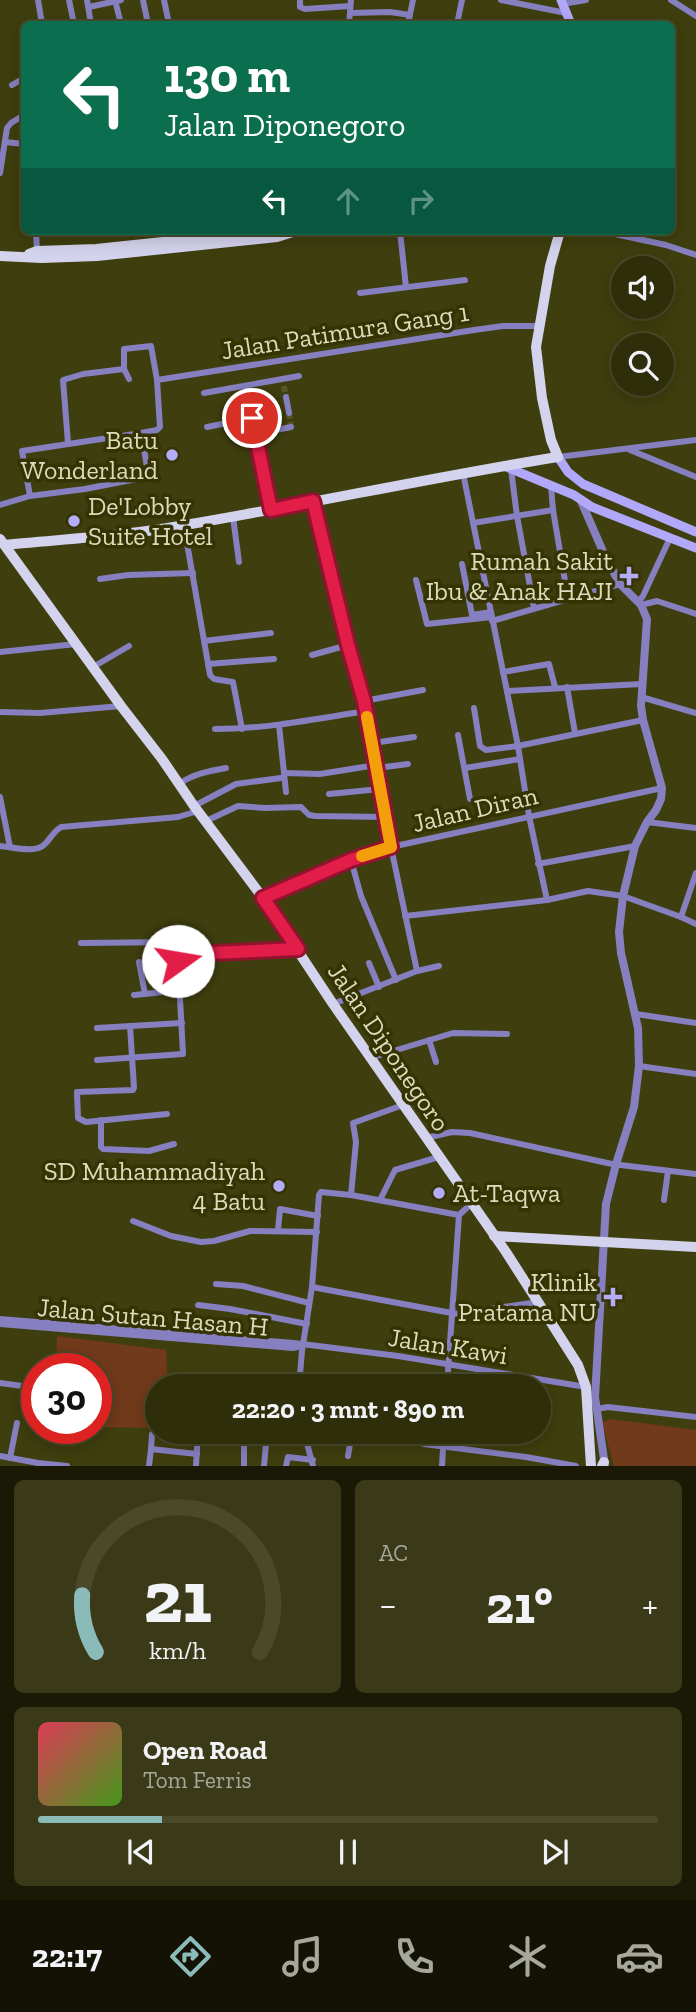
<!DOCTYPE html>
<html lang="id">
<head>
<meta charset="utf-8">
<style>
  :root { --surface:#2f2e0a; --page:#3b3a18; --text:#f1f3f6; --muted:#a7a89c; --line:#4a4a2b; --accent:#8bbbb9 }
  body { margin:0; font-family:"Zilla Slab",serif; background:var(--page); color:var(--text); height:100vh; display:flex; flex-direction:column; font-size:26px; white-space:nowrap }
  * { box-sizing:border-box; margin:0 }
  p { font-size:23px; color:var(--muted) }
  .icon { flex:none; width:38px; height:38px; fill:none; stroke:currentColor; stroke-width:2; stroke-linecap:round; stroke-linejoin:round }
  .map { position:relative; height:1466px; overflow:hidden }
  .side { display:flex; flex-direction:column; gap:14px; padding:14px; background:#1a1906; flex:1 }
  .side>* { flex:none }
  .hud { position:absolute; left:21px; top:21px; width:654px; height:214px; border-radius:10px; box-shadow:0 4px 18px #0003,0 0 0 2px var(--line); background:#0b6e4f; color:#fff; overflow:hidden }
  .buttons { position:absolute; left:611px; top:256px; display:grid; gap:14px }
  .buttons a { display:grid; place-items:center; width:63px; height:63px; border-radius:50%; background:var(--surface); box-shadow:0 4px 18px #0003,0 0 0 2px var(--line); font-size:35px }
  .speed { position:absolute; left:21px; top:1353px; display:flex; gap:14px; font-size:35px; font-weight:700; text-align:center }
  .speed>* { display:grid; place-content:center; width:91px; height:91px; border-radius:50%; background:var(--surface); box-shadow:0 4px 18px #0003,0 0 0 2px var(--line); line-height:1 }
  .speed .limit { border:10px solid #d22; background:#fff; color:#111 }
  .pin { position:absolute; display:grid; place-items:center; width:60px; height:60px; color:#fff; margin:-30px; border:4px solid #fff; border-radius:50%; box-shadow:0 2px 7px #0007 }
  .me { position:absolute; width:77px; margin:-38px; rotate:77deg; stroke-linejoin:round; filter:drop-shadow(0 0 5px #0008) }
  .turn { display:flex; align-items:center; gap:24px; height:147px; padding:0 28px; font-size:32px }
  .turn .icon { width:91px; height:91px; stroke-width:2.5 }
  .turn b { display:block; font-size:49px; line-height:60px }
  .lanes { display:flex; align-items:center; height:66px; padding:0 28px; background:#0003; justify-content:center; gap:35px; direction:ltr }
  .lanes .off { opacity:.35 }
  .big { font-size:52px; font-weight:800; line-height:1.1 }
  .side .tile { flex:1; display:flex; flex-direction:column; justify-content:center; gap:10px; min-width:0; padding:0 24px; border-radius:10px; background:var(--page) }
  .side .dial { align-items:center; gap:0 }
  .dial svg { height:182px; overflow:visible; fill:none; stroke:var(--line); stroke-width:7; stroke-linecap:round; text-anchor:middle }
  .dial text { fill:var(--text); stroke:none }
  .song { display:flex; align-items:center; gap:21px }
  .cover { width:84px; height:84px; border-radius:10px; background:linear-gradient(135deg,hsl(350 70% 55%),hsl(100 70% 35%)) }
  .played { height:7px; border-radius:4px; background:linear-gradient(90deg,var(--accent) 20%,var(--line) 20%) }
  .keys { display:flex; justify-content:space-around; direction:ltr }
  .heat { display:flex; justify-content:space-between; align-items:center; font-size:38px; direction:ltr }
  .side .tiles { flex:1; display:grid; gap:14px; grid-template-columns:1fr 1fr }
  .tile:last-child { grid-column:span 2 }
  .trip { position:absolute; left:145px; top:1374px; width:406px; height:70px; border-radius:35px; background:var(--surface); box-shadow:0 4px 18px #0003,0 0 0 2px var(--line); font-weight:800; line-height:70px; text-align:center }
  .tabs { display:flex; height:112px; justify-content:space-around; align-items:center; background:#131204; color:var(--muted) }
  .tabs .icon { width:49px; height:49px }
  .tabs .active { color:var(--accent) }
  .tabs b { font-size:32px; color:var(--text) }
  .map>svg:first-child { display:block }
  .green { fill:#713a1b }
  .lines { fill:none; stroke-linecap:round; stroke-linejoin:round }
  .minor-tunnel { stroke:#565628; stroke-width:6; stroke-dasharray:6 3; stroke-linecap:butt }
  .minor { stroke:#8680c0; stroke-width:6 }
  .tertiary { stroke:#8680c0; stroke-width:8 }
  .secondary { stroke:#b1a8fa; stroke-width:9 }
  .primary { stroke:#d4d3ed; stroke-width:10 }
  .route-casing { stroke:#92132f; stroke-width:18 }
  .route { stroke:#e11d48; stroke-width:12 }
  .slow { stroke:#f59e0b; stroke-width:12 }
  .poi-dot { fill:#b4acf9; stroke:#353302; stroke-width:2.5 }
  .labels { text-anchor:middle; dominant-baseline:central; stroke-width:7; stroke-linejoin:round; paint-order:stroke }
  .street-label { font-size:26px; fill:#dbdcbd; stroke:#353302 }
  .poi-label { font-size:26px; fill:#dbdcbd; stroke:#353302; text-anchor:end }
</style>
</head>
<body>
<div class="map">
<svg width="696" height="1466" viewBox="0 0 696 1466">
  <rect width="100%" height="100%" fill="#3f3e0e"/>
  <g class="green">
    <polygon points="57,1336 166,1350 168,1386 158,1386 157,1428 96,1427 96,1368 56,1368"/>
    <polygon points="610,1419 696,1430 696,1466 614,1466 602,1423"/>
  </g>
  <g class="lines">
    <g class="minor-tunnel">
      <polyline points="284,386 286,397"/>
      <polyline points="289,413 291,427"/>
    </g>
    <g class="minor">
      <polyline points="38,0 42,24"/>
      <polyline points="69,0 74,24"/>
      <polyline points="87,0 91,24"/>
      <polyline points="115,0 121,24"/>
      <polyline points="143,0 148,24"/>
      <polyline points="164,0 169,24"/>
      <polyline points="300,0 300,7 305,9 350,6"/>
      <polyline points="501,0 566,13"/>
      <polyline points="671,0 696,16"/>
      <polyline points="562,4 586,0"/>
      <polyline points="89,7 121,0"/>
      <polyline points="350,13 390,12 410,15"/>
      <polyline points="349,24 351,0"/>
      <polyline points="408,24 413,0"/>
      <polyline points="457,24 462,0"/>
      <polyline points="12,85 24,78"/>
      <polyline points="5,142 24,144"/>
      <polyline points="0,173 7,128 11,123 24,115"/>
      <polyline points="36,231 37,251"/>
      <polyline points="400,231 406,287"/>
      <polyline points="601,231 666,245 696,255"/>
      <polyline points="360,293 465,280"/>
      <polyline points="157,380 474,330 503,326 540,326"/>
      <polyline points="247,386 271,510"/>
      <polyline points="204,393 299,376"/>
      <polyline points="286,397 289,413"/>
      <polyline points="207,427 252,418"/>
      <polyline points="256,434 291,427"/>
      <polyline points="68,443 63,380 83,374 124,369 129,379"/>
      <polyline points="630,450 696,477"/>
      <polyline points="558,457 696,440"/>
      <polyline points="511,469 517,516 534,608"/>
      <polyline points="463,473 518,746 529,816 547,900"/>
      <polyline points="551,486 553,510"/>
      <polyline points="30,496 22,451 141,433 157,430 160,427 157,380 151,346 124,349 124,369"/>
      <polyline points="313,501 348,645 364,701 391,847 417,971 333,1004"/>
      <polyline points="0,505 30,496 85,489 147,477 148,472 141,433"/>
      <polyline points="233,517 239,562"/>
      <polyline points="473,523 553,510 568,599"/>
      <polyline points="184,526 210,675 214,679 233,682 242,729"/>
      <polyline points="462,564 472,615 491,612"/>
      <polyline points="100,579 128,575 193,573"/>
      <polyline points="416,580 427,624 492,617"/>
      <polyline points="638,602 643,596 670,538"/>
      <polyline points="641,605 657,601 696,614"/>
      <polyline points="492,621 620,584"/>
      <polyline points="204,641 271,633"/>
      <polyline points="0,652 76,644"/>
      <polyline points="312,655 348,645"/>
      <polyline points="208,664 274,659"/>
      <polyline points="93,667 129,646"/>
      <polyline points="503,672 549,664 555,687"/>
      <polyline points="567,687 575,733"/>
      <polyline points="507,691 642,684"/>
      <polyline points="641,697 696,713"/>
      <polyline points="364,701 423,690"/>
      <polyline points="474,708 480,746 486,750 518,746 643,720"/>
      <polyline points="0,712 40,713 121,706"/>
      <polyline points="279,725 286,792"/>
      <path d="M215,729C266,729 316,719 366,711"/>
      <polyline points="458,735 470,799"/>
      <polyline points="373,743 414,737"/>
      <polyline points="377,768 408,764"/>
      <polyline points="465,768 520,759"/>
      <polyline points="284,773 320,774 376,765"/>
      <path d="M179,784C193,774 209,771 226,768"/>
      <polyline points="329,794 380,789"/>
      <polyline points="0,797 10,847"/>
      <polyline points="194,806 236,784 281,778"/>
      <polyline points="206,821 238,806 265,808 301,807 309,815 315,816 385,817"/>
      <polyline points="647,822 696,828"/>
      <path d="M0,846C12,847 36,854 45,844C51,838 53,832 61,827L178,817L198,811"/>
      <polyline points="351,860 361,896 396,980"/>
      <polyline points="538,864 635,846"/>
      <polyline points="263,898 351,860 391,847 662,788"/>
      <polyline points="405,916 547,900 588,891 623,896 681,917 696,924"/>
      <polyline points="681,917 696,873"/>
      <polyline points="81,943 178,942 183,945 185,955"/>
      <polyline points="139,962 145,994 179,990"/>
      <polyline points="369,963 379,987"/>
      <polyline points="417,971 439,966"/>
      <polyline points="134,995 145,994"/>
      <polyline points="636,1014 696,1023"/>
      <polyline points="130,1026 134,1088 133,1090 77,1092 78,1118 86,1122 167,1114"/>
      <polyline points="97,1028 182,1023"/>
      <polyline points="429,1040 436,1062"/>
      <polyline points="370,1058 453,1033 507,1034"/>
      <polyline points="97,1060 183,1054 178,961 185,955 298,949"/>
      <polyline points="639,1066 696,1074"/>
      <polyline points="101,1120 101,1147 103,1149 149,1151 174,1144"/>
      <polyline points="426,1138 452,1132 470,1133 612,1164 696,1174"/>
      <polyline points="351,1195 356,1142 353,1123 403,1105"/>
      <polyline points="380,1200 395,1170 439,1157"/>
      <polyline points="664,1200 668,1171"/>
      <polyline points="133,1221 171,1236 201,1242 214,1241 250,1231 317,1232"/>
      <polyline points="278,1230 280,1209 318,1216"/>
      <polyline points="216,1284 243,1286 309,1303"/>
      <polyline points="312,1287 457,1314 538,1302"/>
      <polyline points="198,1305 230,1309 307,1324"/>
      <polyline points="0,1319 294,1343 398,1356 586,1387"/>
      <polyline points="0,1324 293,1348 301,1346"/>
      <polyline points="0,1383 37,1388"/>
      <polyline points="299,1386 302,1351 312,1287 319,1195 321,1192 351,1195 459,1215"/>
      <polyline points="447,1386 459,1215 471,1204"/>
      <polyline points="596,1409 608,1407 696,1417"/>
      <polyline points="304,1432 313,1466"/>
      <polyline points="382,1432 400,1435 424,1444 526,1457 576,1466"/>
      <polyline points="151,1449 152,1434"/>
      <polyline points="0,1456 38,1463 67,1466"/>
      <polyline points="348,1456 352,1432"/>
      <polyline points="10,1458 17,1423"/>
      <polyline points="149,1466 151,1449 197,1454"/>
      <polyline points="196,1466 198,1432"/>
      <polyline points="244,1466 244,1446"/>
      <polyline points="264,1466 266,1444"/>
      <polyline points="286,1466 288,1457 313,1460"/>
      <polyline points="442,1466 444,1432"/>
    </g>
    <polyline class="tertiary" points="581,501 605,556 620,584 641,605 647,619 641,706 643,720 662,788 661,799 656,810 647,822 635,846 623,896 619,932 621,953 638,1028 639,1066 634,1107 616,1164 606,1204 595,1397 605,1466"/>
    <g class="secondary">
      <polyline points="561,0 571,24"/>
      <polyline points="558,457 568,472 583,484 696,532"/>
      <polyline points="504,466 574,495 592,507 696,548"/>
    </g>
    <g class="primary">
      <polyline points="29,254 37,251 96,249 268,231"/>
      <polyline points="0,256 42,258 97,256 277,237 296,231"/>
      <polyline points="0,539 121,706 162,759 194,806 263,898 333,1004 506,1252 545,1313 578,1365 586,1387 591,1466"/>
      <path d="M5,545C65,539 126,536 185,525C310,504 433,477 558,457L551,440L542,398L536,347L550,266L560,231"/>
      <polyline points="494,1236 696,1247"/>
      <polyline points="602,1466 604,1462"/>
    </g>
  </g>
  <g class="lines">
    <defs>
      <polyline id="route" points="178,961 181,957 189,954 298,949 263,898 351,860 391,847 364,701 348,645 313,501 271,510 252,418"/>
    </defs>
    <use href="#route" class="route-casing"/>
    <use href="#route" class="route"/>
    <polyline class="slow" points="362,856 391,847 367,717"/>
  </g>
  <g class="poi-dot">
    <circle cx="172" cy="455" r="7"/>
    <circle cx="74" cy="521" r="7"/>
    <path d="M625.5 565.5h7v7h7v7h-7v7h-7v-7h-7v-7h7z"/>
    <circle cx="279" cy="1186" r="7"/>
    <circle cx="439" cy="1193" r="7"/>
    <path d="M609.5 1286.5h7v7h7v7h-7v7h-7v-7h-7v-7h7z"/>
  </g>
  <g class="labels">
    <g class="street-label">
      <text transform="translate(345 331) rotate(-9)">Jalan Patimura Gang 1</text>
      <text transform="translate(475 809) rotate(-13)">Jalan Diran</text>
      <text transform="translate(389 1047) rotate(56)">Jalan Diponegoro</text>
      <text transform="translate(153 1317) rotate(5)">Jalan Sutan Hasan H</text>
      <text transform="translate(448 1346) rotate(9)">Jalan Kawi</text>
    </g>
    <g class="poi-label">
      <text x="158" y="440">Batu<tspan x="158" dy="30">Wonderland</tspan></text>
      <text x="88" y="506" text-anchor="start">De'Lobby<tspan x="88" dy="30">Suite Hotel</tspan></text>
      <text x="613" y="561">Rumah Sakit<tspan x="613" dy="30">Ibu &amp; Anak HAJI</tspan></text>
      <text x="265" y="1171">SD Muhammadiyah<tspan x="265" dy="30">4 Batu</tspan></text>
      <text x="453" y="1193" text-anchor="start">At-Taqwa</text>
      <text x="597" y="1282">Klinik<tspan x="597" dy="30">Pratama NU</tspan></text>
    </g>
  </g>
</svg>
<div class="buttons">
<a><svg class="icon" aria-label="sound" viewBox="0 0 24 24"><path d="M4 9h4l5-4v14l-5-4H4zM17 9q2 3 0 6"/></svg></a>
<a><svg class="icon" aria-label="search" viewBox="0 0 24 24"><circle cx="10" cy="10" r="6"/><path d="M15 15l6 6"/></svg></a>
</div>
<div class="speed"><div class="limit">30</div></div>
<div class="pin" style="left:252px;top:418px;background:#d93025"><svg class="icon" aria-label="arrive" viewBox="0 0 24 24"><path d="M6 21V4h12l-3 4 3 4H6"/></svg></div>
<svg class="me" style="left:178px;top:961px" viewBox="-20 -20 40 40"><circle r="19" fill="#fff"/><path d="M0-13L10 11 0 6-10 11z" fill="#e11d48"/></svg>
<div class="trip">22:20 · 3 mnt · 890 m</div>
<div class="hud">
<div class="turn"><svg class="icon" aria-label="left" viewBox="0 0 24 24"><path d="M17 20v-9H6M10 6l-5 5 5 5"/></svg><div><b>130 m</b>Jalan Diponegoro</div></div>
<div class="lanes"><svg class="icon" aria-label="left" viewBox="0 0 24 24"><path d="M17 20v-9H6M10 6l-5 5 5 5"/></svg><svg class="icon off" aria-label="ahead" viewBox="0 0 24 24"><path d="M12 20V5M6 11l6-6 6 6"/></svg><svg class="icon off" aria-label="right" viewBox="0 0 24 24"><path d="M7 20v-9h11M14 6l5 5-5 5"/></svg></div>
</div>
</div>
<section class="side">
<div class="tiles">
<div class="tile dial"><svg viewBox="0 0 100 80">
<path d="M14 69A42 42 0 1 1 86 69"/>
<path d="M14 69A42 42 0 0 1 8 44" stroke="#8bbbb9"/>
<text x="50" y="56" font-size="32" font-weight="700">21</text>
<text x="50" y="72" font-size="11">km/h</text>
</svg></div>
<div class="tile"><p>AC</p>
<div class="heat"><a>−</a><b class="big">21°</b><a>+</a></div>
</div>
<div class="tile">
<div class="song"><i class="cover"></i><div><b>Open Road</b><p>Tom Ferris</p></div></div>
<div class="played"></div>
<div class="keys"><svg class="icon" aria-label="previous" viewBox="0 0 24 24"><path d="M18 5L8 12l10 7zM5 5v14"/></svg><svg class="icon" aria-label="pause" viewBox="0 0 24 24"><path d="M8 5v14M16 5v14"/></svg><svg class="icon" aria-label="next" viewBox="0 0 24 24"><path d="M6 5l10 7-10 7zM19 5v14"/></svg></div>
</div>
</div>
</section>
<nav class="tabs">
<b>22:17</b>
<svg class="icon active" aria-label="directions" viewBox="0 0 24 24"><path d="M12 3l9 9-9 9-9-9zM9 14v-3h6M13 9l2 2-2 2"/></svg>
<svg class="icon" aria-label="music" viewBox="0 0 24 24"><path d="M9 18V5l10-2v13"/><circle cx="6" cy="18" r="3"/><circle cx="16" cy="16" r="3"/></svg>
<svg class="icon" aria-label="phone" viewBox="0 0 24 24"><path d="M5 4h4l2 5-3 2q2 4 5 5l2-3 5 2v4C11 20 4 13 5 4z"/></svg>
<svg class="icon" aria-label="climate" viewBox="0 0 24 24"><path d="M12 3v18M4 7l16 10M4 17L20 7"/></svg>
<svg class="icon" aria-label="car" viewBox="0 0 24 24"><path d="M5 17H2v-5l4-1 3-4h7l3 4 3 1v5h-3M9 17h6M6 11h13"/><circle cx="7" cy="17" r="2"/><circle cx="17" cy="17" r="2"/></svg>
</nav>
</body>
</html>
